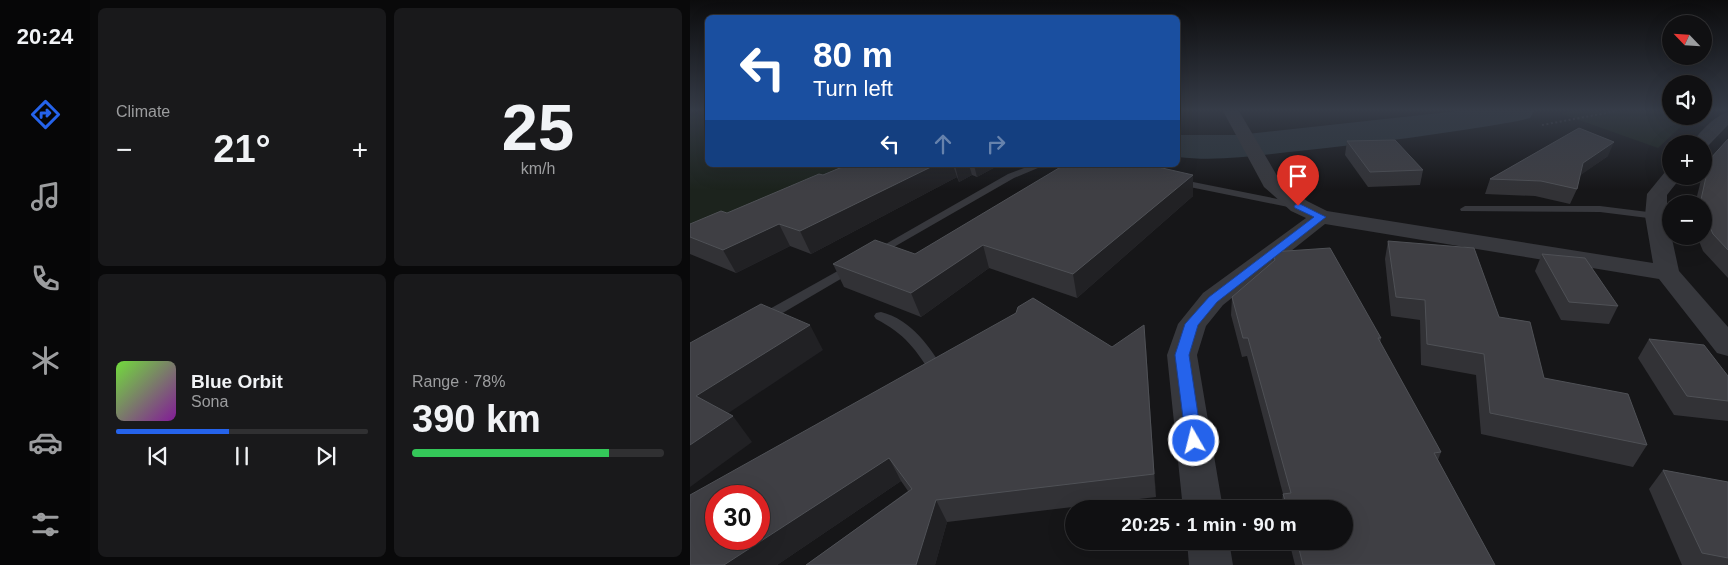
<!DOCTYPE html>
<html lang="en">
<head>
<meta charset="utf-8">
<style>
  :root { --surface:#101012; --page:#19191b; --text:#f1f3f6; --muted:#9c9d9f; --line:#303032; --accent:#2563eb }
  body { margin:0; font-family:Helvetica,sans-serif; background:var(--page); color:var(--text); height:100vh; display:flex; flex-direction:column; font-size:19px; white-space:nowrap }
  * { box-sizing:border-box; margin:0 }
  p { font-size:16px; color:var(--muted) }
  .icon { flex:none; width:28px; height:28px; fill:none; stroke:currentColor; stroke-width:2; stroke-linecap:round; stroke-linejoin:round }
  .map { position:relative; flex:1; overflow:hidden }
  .sheet { display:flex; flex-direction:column; gap:8px; padding:8px; background:#09090a; width:600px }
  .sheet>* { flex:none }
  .guide { position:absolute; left:15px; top:15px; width:475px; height:152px; border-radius:8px; box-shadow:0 5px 20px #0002,0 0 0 1px var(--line); background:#1a4fa0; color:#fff; overflow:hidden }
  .needle { width:32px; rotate:295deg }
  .buttons { position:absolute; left:972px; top:15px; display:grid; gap:10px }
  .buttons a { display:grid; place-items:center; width:50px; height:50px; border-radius:50%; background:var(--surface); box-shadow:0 5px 20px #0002,0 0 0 1px var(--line); font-size:25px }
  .speed { position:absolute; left:15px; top:485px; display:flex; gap:10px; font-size:25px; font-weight:700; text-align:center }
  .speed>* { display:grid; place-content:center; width:65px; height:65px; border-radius:50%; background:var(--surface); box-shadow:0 5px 20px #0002,0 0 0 1px var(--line); line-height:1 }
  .speed .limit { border:8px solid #d22; background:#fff; color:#111 }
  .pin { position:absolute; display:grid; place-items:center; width:42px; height:42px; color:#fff; margin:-51px -21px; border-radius:50% 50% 50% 0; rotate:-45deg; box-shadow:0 0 5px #0007 }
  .pin .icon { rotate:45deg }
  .me { position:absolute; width:55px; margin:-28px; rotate:352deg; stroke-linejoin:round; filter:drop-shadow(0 0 4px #0008) }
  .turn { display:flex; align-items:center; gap:18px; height:105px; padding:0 25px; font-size:22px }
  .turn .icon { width:65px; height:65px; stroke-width:2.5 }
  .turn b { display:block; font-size:35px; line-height:42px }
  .lanes { display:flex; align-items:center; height:48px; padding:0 25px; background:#0003; justify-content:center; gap:25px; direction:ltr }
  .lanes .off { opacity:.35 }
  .big { font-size:38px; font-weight:700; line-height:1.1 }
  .sheet .tile { flex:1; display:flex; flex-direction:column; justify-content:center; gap:8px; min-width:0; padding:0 18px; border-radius:8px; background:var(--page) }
  .sheet .dial { align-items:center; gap:0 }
  .dial b { font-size:65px; line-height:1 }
  .song { display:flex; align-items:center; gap:15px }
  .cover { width:60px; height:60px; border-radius:8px; background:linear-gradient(135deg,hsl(100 70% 55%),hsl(290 70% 35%)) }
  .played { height:5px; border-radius:2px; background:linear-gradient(90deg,var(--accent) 45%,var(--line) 45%) }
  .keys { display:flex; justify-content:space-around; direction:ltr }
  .heat { display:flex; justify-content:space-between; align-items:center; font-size:28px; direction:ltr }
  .charge { height:8px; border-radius:4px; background:linear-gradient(90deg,#34c759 78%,var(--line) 0) }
  .sheet .tiles { flex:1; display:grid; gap:8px; grid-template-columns:repeat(2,1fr) }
  .trip { position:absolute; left:375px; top:500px; width:288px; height:50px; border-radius:25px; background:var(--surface); box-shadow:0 5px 20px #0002,0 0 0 1px var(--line); font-weight:700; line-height:50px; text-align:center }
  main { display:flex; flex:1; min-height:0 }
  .tabs { display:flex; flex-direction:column; width:90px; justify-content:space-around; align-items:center; background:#060607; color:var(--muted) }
  .tabs .icon { width:35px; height:35px }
  .tabs .selected { color:var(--accent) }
  .tabs b { font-size:22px; color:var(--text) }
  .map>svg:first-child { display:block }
  .green { fill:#1c231d }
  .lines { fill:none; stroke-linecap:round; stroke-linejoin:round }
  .river { fill:#2c353c; fill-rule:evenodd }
  .path { stroke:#3d3f44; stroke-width:2; stroke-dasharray:2 2.5; stroke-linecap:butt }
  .lane { fill:#37383d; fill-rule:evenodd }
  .street { fill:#37383d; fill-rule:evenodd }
  .wall { fill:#323236 }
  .shaded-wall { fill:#212124 }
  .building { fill:#3f3f44; stroke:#4f5156; fill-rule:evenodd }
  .route { fill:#2563eb; stroke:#184099 }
</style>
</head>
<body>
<main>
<nav class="tabs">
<b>20:24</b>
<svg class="icon selected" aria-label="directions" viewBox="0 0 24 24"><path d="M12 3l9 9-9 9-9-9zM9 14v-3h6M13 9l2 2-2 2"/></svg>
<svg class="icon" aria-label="music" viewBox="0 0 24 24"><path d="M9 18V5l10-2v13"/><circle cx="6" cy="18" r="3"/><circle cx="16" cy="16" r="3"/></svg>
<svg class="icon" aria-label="phone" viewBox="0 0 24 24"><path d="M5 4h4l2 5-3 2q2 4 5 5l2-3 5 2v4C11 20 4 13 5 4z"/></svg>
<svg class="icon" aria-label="climate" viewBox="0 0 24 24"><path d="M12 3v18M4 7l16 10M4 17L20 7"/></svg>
<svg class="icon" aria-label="car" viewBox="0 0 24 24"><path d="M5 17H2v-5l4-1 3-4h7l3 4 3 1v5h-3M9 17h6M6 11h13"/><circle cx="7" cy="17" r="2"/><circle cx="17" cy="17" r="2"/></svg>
<svg class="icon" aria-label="filters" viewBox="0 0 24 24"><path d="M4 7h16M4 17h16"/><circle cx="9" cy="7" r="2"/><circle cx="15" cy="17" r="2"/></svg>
</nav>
<section class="sheet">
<div class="tiles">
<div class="tile"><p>Climate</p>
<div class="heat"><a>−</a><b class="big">21°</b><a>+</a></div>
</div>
<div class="tile dial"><b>25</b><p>km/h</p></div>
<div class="tile">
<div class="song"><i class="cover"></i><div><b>Blue Orbit</b><p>Sona</p></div></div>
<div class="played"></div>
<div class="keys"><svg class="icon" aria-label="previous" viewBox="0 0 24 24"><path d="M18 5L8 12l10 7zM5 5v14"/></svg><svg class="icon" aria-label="pause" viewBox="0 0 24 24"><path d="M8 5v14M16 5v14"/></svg><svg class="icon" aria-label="next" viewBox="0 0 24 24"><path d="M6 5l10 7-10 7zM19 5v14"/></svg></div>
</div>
<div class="tile"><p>Range · 78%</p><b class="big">390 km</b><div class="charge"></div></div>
</div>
</section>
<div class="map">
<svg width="1038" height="565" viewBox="0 0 1038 565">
  <rect width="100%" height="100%" fill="#161618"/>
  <g class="green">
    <polygon points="17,111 18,165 173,165 0,240 0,116"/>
    <polygon points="882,111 981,111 981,116 1002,116 968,148 872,114"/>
  </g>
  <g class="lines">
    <path class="river" d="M768,111H844L840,118L828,121C755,134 682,143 609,151C569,155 528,162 488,157V135H548Z"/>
    <polyline class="path" points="852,125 927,111"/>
    <g class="lane">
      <polygon points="342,165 355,165 324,178 190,255 186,256 180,253 318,174"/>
      <polygon points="488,179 608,203 613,206 608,209 485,184 483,182"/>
      <polygon points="775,206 910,206 966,213 971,216 966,219 910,212 771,211 770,209"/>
      <polygon points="162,263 168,267 166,270 79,321 69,321 67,318 69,315"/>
      <path d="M191,312C222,320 240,347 256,373L253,377L248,378L243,377C226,349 215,334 186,319L184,316L186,313Z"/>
    </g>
    <g class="street">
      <polygon points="533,111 549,111 589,179 617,201 637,211 963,263 955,216 957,194 975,172 981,170 981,176 992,176 977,195 977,216 989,271 1038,327 1038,356 1027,353 969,279 635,224 533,305 516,326 507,355 533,509 493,509 477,355 488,324 513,293 616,218 601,211 574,187"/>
      <path d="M1038,112V125L1016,148H1014V144H1001C1010,132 1024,116 1038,112Z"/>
      <polygon points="497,541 539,541 543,565 499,565"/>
    </g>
  </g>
  <g class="wall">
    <polygon points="1038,139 1038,278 1013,251 1007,236 1014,236 1014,204 1005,204 1012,176 1014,176 1014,171 1020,159"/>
    <polygon points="657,141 733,170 730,185 678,187 655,155"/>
    <polygon points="918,156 890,175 887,189 880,204 845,196 795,194 800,179"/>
    <polygon points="157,165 309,165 287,177 282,175 269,182 267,177 121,254 100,246 46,273 0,254 0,224 37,213"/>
    <polygon points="503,175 503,196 387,298 299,268 231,317 154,287 143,264 225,254"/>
    <polygon points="698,241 809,317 854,378 957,445 943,467 791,434 786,375 731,365 730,320 701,316 695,259"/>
    <polygon points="582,252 691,338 690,343 751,452 748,460 805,565 605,565 599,541 654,541 654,509 591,509 593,494 557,356 552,357 541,315 542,297 582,262"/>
    <polygon points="852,254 928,306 919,324 871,320 845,271"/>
    <polygon points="326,313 422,347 456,347 466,497 257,522 245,565 116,565 218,491 211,481 87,565 0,565"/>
    <polygon points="959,339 1038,376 1038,421 984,415 948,358"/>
    <polygon points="973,470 1038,482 1038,565 992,565 959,489"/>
  </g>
  <g class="shaded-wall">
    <polygon points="924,142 918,156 888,177 893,163"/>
    <polygon points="245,165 263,165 267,177 121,254 110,231"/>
    <polygon points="265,165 279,165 282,175 269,182"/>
    <polygon points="284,165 309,165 287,177"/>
    <polygon points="503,175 503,196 387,298 383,274"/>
    <polygon points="89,224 100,246 46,273 33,250"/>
    <polygon points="293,245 299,268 231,317 221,293"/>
    <polygon points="120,325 133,350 25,422 6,396"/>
    <polygon points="454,325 456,347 466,497 464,474"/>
    <polygon points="43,416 62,442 0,487 0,445"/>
    <polygon points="199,458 211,481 87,565 34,565"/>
    <polygon points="246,500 257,522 245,565 226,565"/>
  </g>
  <g class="building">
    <polygon points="889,128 924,142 893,163 887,189 851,181 800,179"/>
    <polygon points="1038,139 1038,250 1023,234 1014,214 1014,204 1010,204 1020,159"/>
    <polygon points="705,140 733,170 680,172 657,141"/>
    <polygon points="157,165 245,165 110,231 89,224 33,250 0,237 0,224 31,211 37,213 129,174 133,175"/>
    <polygon points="374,165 459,165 503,175 383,274 293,245 221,293 143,264 185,240 225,254"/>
    <polygon points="698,241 784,248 809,317 840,322 854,378 938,394 957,445 800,413 794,354 737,344 735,300 706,297"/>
    <polygon points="640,248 691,338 688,338 751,452 744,453 805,565 613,565 607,541 654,541 654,509 598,509 593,494 601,493 558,338 553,338 542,297 585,260 582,252"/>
    <polygon points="852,254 895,258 928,306 879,302"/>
    <path d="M343,298L422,347L454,325L464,474L246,500L226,565H116L222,489L199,458L34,565H0V495L326,313L328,307ZM26,496H69V539H26Z"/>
    <polygon points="71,304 120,325 6,396 43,416 0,445 0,343"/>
    <polygon points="959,339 1014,345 1038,376 1038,401 997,396"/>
    <polygon points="973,470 1038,482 1038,558 1012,553"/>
  </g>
  <linearGradient id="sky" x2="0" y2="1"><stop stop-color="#0c0c0d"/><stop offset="0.58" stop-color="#363c48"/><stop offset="1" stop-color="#363c48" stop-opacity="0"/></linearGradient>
  <rect width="1038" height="190" fill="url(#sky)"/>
  <polygon class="route" points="608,203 636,217 527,302 508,325 499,355 512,441 510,445 504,447 498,445 496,441 485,355 495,324 519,297 624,217 605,208 604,206"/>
</svg>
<div class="buttons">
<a><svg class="needle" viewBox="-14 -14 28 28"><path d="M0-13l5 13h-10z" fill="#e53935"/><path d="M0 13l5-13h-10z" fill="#9c9d9f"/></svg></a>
<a><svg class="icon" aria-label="sound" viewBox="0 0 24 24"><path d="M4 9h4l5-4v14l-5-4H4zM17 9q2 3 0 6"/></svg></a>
<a>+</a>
<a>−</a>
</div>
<div class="speed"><div class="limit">30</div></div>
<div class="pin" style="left:608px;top:206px;background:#d93025"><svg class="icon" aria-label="arrive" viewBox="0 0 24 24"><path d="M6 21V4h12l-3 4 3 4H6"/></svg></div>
<svg class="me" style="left:504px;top:441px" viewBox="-20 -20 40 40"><circle r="17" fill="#2563eb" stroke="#fff" stroke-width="3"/><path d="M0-11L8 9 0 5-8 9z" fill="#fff"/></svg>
<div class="trip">20:25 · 1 min · 90 m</div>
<div class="guide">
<div class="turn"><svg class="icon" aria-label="left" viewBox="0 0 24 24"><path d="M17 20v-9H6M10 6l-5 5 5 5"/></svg><div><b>80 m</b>Turn left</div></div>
<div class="lanes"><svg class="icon" aria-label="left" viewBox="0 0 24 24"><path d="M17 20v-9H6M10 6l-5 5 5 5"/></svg><svg class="icon off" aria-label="ahead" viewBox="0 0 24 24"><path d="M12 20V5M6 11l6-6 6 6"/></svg><svg class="icon off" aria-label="right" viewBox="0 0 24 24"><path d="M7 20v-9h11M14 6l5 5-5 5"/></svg></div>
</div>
</div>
</main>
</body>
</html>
